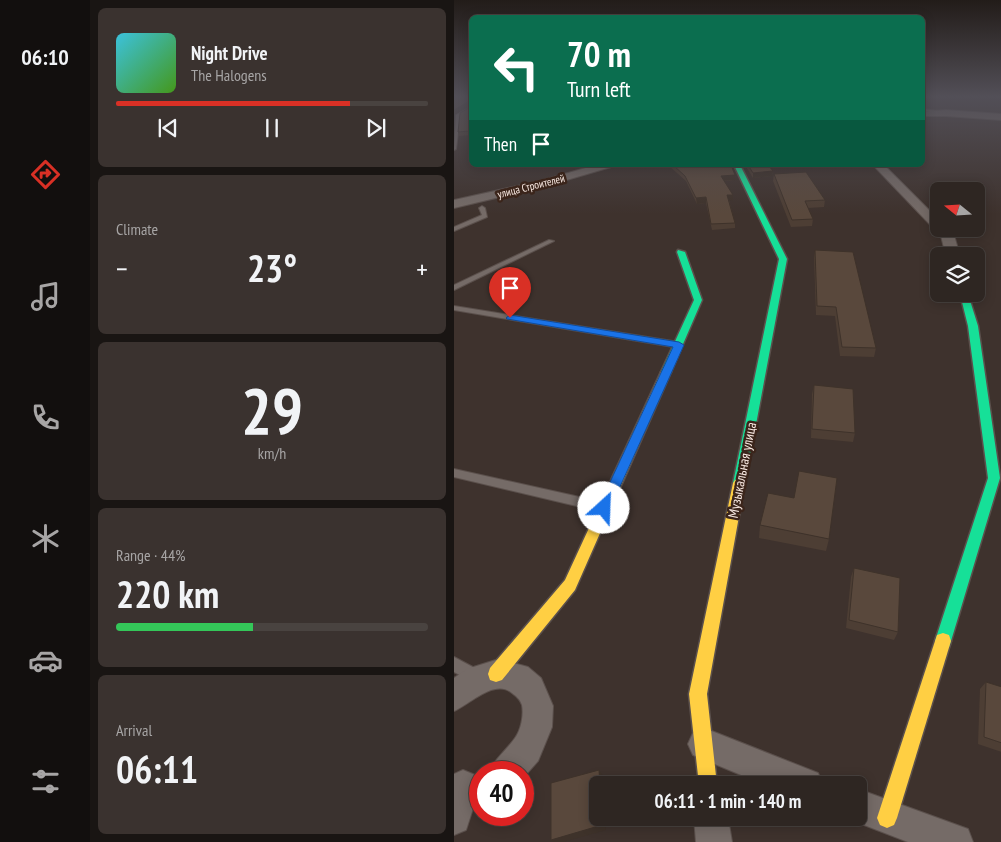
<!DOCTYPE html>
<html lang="en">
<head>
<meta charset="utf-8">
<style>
  :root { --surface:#2e2622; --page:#3a322f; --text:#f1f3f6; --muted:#a7a5a5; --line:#494340; --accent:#d93025 }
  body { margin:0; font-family:"PT Sans Narrow",sans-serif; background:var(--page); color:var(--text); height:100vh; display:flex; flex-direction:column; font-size:19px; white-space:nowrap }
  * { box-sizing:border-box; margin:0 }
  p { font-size:16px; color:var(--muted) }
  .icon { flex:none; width:28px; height:28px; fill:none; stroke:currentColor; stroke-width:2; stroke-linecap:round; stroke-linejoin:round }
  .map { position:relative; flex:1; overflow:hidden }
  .drawer { display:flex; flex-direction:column; gap:8px; padding:8px; background:#191513; width:364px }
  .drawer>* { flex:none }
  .top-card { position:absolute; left:15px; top:15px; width:456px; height:152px; border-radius:8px; box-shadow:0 2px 12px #0003,0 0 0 1px var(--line); background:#0b6e4f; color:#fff; overflow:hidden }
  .needle { width:32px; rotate:288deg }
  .tools { position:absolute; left:476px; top:182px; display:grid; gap:10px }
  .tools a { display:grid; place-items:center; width:55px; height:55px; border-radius:8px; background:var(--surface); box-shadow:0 2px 12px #0003,0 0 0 1px var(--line); font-size:25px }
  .speed { position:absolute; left:15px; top:761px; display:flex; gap:10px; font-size:25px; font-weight:700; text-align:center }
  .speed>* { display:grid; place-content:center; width:65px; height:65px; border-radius:50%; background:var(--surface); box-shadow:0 2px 12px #0003,0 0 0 1px var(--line); line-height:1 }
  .speed .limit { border:8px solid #d22; background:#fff; color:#111 }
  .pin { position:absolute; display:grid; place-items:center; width:42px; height:42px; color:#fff; margin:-51px -21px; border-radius:50% 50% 50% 0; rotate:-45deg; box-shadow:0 0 5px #0007 }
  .pin .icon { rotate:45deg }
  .me { position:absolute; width:55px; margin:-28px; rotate:25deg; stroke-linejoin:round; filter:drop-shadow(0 0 4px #0008) }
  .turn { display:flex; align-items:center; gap:18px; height:105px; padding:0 15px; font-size:22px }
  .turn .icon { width:65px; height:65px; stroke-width:2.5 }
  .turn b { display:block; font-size:35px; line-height:42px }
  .then { display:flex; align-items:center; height:48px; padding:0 15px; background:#0003; gap:10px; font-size:19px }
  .big { font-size:38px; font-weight:700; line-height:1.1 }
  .drawer .tile { flex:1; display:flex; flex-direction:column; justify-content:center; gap:8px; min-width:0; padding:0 18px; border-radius:8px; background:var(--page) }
  .drawer .dial { align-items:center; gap:0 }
  .dial b { font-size:65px; line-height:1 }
  .song { display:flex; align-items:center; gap:15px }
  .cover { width:60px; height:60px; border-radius:8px; background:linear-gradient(135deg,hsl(190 70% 55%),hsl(100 70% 35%)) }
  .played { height:5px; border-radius:2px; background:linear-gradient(90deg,var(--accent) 75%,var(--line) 75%) }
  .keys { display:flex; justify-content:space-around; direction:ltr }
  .heat { display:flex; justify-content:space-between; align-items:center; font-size:28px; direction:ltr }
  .charge { height:8px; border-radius:4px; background:linear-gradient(90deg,#34c759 44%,var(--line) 0) }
  .trip { position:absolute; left:135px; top:776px; width:278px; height:50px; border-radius:8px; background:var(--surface); box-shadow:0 2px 12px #0003,0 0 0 1px var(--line); font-weight:700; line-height:50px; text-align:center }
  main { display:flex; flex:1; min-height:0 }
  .tab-bar { display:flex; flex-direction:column; width:90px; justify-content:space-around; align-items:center; background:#120f0e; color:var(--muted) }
  .tab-bar .icon { width:35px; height:35px }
  .tab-bar .current { color:var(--accent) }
  .tab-bar b { font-size:22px; color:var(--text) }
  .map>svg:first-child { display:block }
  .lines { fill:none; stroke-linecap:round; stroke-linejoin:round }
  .lane-casing { stroke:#5b504c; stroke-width:2 }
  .street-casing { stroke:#5b504c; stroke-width:2 }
  .fast-casing { stroke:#5b504c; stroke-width:3 }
  .slow-casing { stroke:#5b504c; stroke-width:3 }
  .lane { fill:#756b67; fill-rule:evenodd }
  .street { fill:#756b67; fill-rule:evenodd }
  .fast { fill:#16e098; fill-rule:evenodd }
  .slow { fill:#ffcf43; fill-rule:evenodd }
  .wall { fill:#4d3e34 }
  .shaded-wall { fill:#3e322a }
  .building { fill:#59483c; stroke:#3e322a }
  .route { fill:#1a73e8; stroke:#114b97 }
  .labels { text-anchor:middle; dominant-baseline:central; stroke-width:5; stroke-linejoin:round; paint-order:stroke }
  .far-street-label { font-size:11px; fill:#f9eae3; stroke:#3b251b }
  .street-label { font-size:14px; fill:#f9eae3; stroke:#3b251b }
</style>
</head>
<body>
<main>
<nav class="tab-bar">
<b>06:10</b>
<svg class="icon current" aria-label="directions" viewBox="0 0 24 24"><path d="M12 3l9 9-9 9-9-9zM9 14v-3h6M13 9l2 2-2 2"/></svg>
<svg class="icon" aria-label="music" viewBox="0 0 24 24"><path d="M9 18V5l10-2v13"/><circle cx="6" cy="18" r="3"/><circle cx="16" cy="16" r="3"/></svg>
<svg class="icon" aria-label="phone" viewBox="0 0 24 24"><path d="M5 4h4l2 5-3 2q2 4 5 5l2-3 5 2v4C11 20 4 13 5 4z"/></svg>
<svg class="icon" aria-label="climate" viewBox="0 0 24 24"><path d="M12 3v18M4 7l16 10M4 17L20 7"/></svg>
<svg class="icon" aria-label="car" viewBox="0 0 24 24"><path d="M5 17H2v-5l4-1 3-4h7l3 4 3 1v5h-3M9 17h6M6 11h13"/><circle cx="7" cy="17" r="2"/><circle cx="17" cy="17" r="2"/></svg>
<svg class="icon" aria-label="filters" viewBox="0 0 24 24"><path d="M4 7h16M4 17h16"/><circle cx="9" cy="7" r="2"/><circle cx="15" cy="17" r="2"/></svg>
</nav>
<section class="drawer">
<div class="tile">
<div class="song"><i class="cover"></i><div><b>Night Drive</b><p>The Halogens</p></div></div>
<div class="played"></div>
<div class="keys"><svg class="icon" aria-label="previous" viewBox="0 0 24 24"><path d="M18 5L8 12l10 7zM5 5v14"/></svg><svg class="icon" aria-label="pause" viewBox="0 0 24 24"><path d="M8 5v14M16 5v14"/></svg><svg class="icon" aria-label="next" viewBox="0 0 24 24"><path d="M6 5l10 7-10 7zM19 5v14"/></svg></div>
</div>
<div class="tile"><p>Climate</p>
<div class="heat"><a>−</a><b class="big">23°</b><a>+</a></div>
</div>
<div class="tile dial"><b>29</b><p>km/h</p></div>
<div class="tile"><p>Range · 44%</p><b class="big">220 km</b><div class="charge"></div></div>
<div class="tile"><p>Arrival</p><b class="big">06:11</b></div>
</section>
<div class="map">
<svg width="548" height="842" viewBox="0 0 548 842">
  <rect width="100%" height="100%" fill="#3e322d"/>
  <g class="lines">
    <defs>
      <g id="lane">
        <polygon points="18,106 18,109 6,116 2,149 0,150 2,115"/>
        <polygon points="469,109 492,112 494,113 492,114 469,111"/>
        <polygon points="28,206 31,208 33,217 0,231 0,227 28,215 25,208"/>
        <polygon points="95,240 100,241 0,290 0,285"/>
        <polygon points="0,306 225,342 229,345 225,348 0,310"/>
        <polygon points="0,469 148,502 152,504 154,507 152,510 148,512 0,477"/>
        <polygon points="0,657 28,672 30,677 28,682 23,684 0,672"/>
      </g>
      <g id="street">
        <polygon points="492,110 548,114 548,120 492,116 469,116 469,112"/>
        <polygon points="142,165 158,165 157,167 92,186 0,208 0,200 86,181"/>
        <polygon points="419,165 430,165 485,220 485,229 494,229 500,235 506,256 492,256 487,236"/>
        <path d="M45,659L74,667L87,678L99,706L98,727L84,761L69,778V772H35C41,758 52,751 61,738C67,730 70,715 68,705C66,699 62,696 58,693C41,678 16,704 0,711V678L13,669Z"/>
        <polygon points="250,728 364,773 369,785 311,785 239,755 234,744 239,733"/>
        <polygon points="9,770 21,775 26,787 12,830 0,835 0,774"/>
        <polygon points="404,789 514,829 519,842 454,842 392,818 404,818"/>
        <polygon points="240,818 274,818 278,842 242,842"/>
      </g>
      <g id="fast">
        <polygon points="280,165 286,165 333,259 291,483 289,486 285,488 281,486 279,483 325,259"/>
        <polygon points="224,250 231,252 248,300 217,372 212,375 207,372 240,300 223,252"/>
        <polygon points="506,294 514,294 524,326 546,478 497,641 495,647 489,649 483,647 481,641 534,478 514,326"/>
      </g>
      <g id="slow">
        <polygon points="212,369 217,372 121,590 48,680 42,682 36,680 34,674 36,668 111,580 207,372"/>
        <polygon points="285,478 289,480 291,483 253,694 263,785 245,785 235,694 279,483 281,480"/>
        <polygon points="489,633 495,635 497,641 443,818 440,825 433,828 426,825 423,818 481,641 483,635"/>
      </g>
    </defs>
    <use href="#lane" class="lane-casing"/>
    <use href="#street" class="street-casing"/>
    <use href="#fast" class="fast-casing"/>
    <use href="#slow" class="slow-casing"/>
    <use href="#lane" class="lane"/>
    <use href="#street" class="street"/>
    <use href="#fast" class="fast"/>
    <use href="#slow" class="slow"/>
  </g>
  <g class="wall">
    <polygon points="18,106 18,135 5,136 4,132"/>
    <polygon points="214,165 277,165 281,180 270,181 279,200 275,200 281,223 281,228 258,230 252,203 243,204 232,181"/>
    <polygon points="291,165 314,165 319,171 318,176 299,178"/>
    <polygon points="320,174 371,200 370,207 354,208 359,219 358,226 337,227 319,181"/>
    <polygon points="361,250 422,348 420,357 386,356 381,316 362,315 360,258"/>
    <polygon points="360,385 401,433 399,442 357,438 358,394"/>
    <polygon points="306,525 375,539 372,551 305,538"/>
    <polygon points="400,568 444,632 440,640 392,628 397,577"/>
    <polygon points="532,682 548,687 548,752 524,744 526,689"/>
  </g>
  <g class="shaded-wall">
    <polygon points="17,100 18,105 0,115 0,117 0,110"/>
    <polygon points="319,171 318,176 299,178 299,173"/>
    <polygon points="281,175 281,180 267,181 267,176"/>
    <polygon points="273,195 279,195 279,200 273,201"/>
    <polygon points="252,197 252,203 243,204 242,198"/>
    <polygon points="145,770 149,776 149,785 146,785"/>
    <polygon points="148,818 151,818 152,830 109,842 100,842 97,840"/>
  </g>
  <g class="building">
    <polygon points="0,96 18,96 18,104 17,100 0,110"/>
    <polygon points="18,106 18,130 15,131 4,132 6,113"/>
    <polygon points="219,165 277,165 281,175 267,176 279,195 273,195 281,223 257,224 252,197 242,198 231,176"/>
    <polygon points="294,165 314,165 319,171 299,173"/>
    <polygon points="352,172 371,200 351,201 359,219 338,220 320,174"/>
    <polygon points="361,250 399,252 422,348 388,347 382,307 363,306"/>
    <polygon points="360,385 399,389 401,433 358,429"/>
    <polygon points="345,471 383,478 375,539 306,525 314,493 340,498"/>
    <polygon points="400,568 446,578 444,632 395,620"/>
    <polygon points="532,682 548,687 548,743 530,737"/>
    <polygon points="145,770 146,785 144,785 144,818 148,818 148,825 97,840 97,783"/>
  </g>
  <linearGradient id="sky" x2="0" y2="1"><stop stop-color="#221c19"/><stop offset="0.45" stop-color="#524f57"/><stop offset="1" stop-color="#524f57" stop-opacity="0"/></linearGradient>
  <rect width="548" height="214" fill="url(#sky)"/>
  <polygon class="route" points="56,315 225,342 230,345 155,511 150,513 146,511 144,508 219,347 53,319 52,318"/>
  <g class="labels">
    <g class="far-street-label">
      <text transform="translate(77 186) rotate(-14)">улица Строителей</text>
    </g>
    <g class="street-label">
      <text transform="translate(288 470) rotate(-79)">Музыкальная улица</text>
    </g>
  </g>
</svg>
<div class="tools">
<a><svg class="needle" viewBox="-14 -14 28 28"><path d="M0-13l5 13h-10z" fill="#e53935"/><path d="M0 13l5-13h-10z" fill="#a7a5a5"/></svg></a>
<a><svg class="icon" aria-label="layers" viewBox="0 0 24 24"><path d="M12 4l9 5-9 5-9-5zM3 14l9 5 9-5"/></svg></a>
</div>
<div class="speed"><div class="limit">40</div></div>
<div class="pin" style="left:56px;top:318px;background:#d93025"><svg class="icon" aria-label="arrive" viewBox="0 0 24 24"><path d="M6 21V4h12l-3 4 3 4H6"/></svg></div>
<svg class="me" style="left:150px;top:508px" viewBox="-20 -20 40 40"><circle r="19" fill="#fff"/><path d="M0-13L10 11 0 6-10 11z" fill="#1a73e8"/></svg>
<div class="trip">06:11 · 1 min · 140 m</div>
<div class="top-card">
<div class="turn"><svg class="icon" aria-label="left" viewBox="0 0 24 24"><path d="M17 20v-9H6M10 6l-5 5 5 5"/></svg><div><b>70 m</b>Turn left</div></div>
<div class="then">Then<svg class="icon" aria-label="arrive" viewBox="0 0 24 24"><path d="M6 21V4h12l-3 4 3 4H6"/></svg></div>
</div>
</div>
</main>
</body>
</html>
